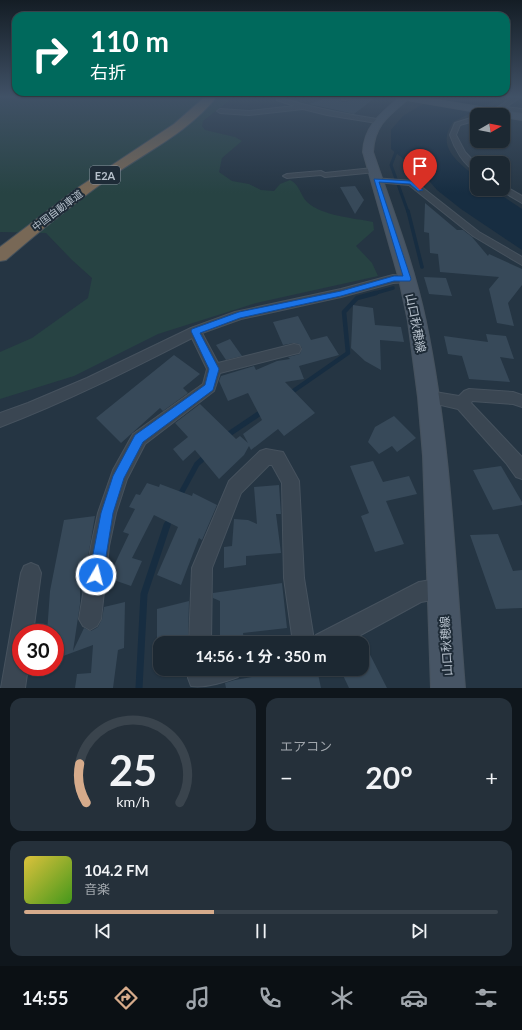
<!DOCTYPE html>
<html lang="ja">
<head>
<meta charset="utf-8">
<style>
  :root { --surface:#1c2832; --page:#25303a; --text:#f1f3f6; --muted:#a0a6ac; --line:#3a444d; --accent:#d6ab8b }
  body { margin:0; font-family:Lato,"Noto Sans JP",sans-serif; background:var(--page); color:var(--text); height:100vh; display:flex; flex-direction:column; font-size:15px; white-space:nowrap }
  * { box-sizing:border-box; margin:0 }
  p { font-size:13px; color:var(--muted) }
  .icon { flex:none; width:22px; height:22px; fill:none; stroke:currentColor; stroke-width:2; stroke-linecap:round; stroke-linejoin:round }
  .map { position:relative; height:688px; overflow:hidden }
  .drawer { display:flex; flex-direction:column; gap:10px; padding:10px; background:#0f161c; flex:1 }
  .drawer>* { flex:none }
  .hud { position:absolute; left:12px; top:12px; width:498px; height:84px; border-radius:12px; box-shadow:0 1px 3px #0004,0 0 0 1px var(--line); background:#00695c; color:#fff; overflow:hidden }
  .needle { width:26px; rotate:81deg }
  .controls { position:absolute; left:470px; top:108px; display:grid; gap:8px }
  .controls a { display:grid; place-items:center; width:40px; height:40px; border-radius:8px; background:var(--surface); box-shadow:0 1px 3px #0004,0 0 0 1px var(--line); font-size:20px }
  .speed { position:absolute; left:12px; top:624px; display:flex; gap:8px; font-size:20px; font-weight:700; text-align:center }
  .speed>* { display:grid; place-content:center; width:52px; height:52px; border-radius:50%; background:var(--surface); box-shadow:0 1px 3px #0004,0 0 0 1px var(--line); line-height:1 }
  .speed .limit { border:6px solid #d22; background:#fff; color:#111 }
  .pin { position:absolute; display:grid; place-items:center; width:34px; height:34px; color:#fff; margin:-41px -17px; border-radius:50% 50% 50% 0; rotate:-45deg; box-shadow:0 0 4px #0007 }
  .pin .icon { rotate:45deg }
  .me { position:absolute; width:44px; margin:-22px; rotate:8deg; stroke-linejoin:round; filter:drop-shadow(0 0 3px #0008) }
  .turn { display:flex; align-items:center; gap:14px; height:84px; padding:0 12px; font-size:18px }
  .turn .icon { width:52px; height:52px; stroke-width:2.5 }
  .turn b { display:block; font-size:28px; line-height:34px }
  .big { font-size:30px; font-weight:700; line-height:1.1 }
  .drawer .widget { flex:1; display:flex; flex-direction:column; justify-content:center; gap:6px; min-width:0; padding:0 14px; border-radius:12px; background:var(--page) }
  .drawer .dial { align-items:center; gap:0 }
  .dial svg { height:104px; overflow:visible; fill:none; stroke:var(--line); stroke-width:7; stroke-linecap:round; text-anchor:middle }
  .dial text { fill:var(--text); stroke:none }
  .song { display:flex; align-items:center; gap:12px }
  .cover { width:48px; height:48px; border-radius:6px; background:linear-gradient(135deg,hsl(50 70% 55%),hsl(100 70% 35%)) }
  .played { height:4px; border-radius:2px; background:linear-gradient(90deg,var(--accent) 40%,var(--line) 40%) }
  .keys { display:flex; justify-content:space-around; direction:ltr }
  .heat { display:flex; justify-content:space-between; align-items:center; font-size:22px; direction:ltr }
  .drawer .tiles { flex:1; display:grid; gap:10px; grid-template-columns:1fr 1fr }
  .widget:last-child { grid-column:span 2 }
  .trip { position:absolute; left:153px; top:636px; width:216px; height:40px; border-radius:12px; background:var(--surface); box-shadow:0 1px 3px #0004,0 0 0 1px var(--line); font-weight:700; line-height:40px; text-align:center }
  .dock { display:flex; height:64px; justify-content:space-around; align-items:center; background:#0b1014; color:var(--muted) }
  .dock .icon { width:28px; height:28px }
  .dock .current { color:var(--accent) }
  .dock b { font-size:18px; color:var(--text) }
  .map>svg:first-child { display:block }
  .green { fill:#274343 }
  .water { fill:#172d41 }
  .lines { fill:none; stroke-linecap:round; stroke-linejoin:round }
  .stream-far4 { stroke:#172d41; stroke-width:3 }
  .stream-far3 { stroke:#172d41; stroke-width:3.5 }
  .stream-far2 { stroke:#172d41; stroke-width:4.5 }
  .stream-far1 { stroke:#172d41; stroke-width:5.5 }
  .stream { stroke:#172d41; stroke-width:7 }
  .building { fill:#374959 }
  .street-casing { stroke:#46525e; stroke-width:2 }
  .secondary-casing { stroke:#46525e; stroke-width:2 }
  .highway-casing { stroke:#44515c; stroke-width:2 }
  .street { fill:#3a4652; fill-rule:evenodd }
  .secondary { fill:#475565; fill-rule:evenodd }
  .highway { fill:#786856; fill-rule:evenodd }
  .route { fill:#1a73e8; stroke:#114b97 }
  .labels { text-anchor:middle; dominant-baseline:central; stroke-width:4; stroke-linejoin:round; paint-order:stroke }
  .far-street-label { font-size:10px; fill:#b7c1cc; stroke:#1e2b37 }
  .shield { fill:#1e2b37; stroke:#89949f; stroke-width:1 }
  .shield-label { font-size:11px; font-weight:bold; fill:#b7c1cc }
  .street-label { font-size:12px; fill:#b7c1cc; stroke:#1e2b37 }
</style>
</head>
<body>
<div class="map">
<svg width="522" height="688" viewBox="0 0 522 688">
  <rect width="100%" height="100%" fill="#253543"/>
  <path class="green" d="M0,96H235L203,121L202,126L205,130L235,137L242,141L222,158L219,172L232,181L249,184L261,190L274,191L280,184L290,180C300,185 300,195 307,202C322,216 354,218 373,222L374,230L356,246L372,263L378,276L256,303L158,334L74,376L0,399V352L32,338L88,298L92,278L72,260L46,233L0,232Z"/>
  <path class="water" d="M449,96H504L453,122C435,148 459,162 477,178V189H492L522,209V250L461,209L437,190L424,175L391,149V130L403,116L421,105Z"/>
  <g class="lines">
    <polyline class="stream-far4" points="399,150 396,152 391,165 408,212"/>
    <g class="stream-far3">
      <polyline points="408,211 422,267"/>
      <polyline points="372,294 393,288"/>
    </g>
    <polyline class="stream-far2" points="289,394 348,353 344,312 357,298 376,293"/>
    <g class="stream-far1">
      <polyline points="226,436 263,411"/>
      <polyline points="179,497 197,464 207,455"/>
      <polyline points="167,526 170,516"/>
    </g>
    <polyline class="stream" points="139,688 144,594 167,525"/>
  </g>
  <g class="building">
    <polygon points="332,96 340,99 342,102 347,101 358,96 377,96 354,114 309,104"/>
    <polygon points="355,186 364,200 355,214 340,187"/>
    <polygon points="425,203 457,230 463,230 472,237 488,256 489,254 522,269 522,285 508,303 514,326 497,323 489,289 499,277 440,272 438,254 430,253 429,233 424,232"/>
    <polygon points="424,277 446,278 452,296 429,294"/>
    <polygon points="353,305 373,308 375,325 401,327 404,342 380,340 381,370 365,361 351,348"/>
    <polygon points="298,316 311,340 327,336 339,355 299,366 304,379 285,382 315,413 284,436 278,429 251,450 249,446 244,455 219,479 195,450 183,461 173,449 188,437 175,423 200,404 236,439 240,436 248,443 243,434 262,420 248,393 228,401 219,381 221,376 254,366 256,370 277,361 290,359 288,357 300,354 302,348 299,344 294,343 283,345 273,322"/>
    <polygon points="486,334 506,336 514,359 500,357 510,382 469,379 462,356 448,354 444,336 488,342"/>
    <polygon points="230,339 242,356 226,360 216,345"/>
    <polygon points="174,355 200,374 183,388 188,393 163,411 160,408 121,443 96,418"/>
    <polygon points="394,416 416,438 397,452 392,446 379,454 368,442 375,427"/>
    <polygon points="373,461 383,482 409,476 417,494 386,501 404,544 375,552 361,516 369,513 350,466"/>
    <polygon points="501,466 522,502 522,505 493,510 473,470"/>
    <polygon points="147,483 159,487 160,484 192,496 193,493 217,505 202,540 199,538 181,585 157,575 178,527 154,515 132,558 142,561 131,586 108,578 129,534 123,532 135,509 129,507 136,494 140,495"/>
    <polygon points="279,485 281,514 276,514 281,553 246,556 246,565 224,568 224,547 232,546 234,519 248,520 257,524 254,487"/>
    <polygon points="95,516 85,574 80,575 80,604 73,651 84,628 91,631 98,627 102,619 104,607 125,602 124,648 118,650 113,688 75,688 77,674 91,673 93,645 55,659 55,633 47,633 50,591 64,520"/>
    <polygon points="498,534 513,571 522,570 522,608 496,609 470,535"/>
    <polygon points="282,583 287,628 243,633 244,640 220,643 220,601 213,598 213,593"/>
    <polygon points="189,601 188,643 157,643 157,609"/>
    <polygon points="362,639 387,688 349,688 340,669 362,669"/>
    <polygon points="286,669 317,669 321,688 226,688 225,683 235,680 286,671"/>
  </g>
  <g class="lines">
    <defs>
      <g id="street">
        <path d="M276,96H282L281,98C313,108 344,114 377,119L380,121L377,123L327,115L303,109L249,115L220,113L217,111L220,109L249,111L294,106L277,100Z"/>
        <polygon points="346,96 355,96 346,100 342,100 342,98"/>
        <polygon points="514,96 522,96 506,107 522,109 522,113 503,110 490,115 482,115 498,107"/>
        <path d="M477,116V120L460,125L456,135L465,152L477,165V171C464,167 454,147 450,135L455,123Z"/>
        <polygon points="373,168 376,168 376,172 325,177 321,175 287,178 283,176 287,174 321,171 325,173"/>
        <polygon points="373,178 414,181 479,232 522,257 522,265 473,236 409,185 376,182 373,182 372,180"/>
        <polygon points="503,185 522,196 522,203 500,190 503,189"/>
        <path d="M393,275L411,276L413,279L411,282L393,283L341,297L241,319L202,333L218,363L294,344L299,345L301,349L299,353L294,354L220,373L214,391L145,444L127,479L116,513L109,546L101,619L97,626L90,630L83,626L79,619L91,546L98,513L113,470L133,434L203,384L207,369L192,338C129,370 66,402 0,427V413L28,403L87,378L191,328L235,312L341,289Z"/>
        <polygon points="469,389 513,392 522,395 522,407 513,404 472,401 471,403 522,457 522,479 516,477 506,463 458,409 424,401 422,397 424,393 429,391 459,396 464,391"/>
        <polygon points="266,449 283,452 299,481 304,578 314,640 316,635 419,582 443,578 450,581 453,588 450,595 443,598 421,602 346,643 293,643 284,578 282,483 272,465 269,465 241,493 212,568 211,643 189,643 192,568 229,481 260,451"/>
        <polygon points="31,563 38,566 41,573 33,633 21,633 21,667 28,667 25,688 1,688 21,573 24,566"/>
        <path d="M188,669H241L238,677C225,682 205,688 191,686L188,678Z"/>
      </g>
      <path id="secondary" d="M393,96H414L522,114V120L503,117V115H494L407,100C388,116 374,126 373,152C392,208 414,264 426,322C451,442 455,566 465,688H431L423,456L418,397L408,321L399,279L363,152C364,127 380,114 398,99Z"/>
      <path id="highway" d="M206,96H217C192,129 152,149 118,172C79,199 42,229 6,260L0,261V247L8,241L79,187L174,124Z"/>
    </defs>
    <use href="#street" class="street-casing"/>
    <use href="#secondary" class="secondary-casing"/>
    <use href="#highway" class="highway-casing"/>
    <use href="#street" class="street"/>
    <use href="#secondary" class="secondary"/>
    <use href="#highway" class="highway"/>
  </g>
  <linearGradient id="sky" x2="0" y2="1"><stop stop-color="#141d25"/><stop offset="0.5" stop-color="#405166"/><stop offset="1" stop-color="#405166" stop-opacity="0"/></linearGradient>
  <rect width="522" height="193" fill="url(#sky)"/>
  <polygon class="route" points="374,179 411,181 423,190 418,191 410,184 379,182 411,279 410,281 394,281 341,296 240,318 200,333 219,369 213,390 143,442 124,478 113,513 103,575 101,580 96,582 91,580 89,575 101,513 113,476 135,435 205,385 209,369 191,331 192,329 239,312 341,291 394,276 403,276"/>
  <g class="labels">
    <g class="far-street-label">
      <text transform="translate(57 210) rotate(-37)">中国自動車道</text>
    </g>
    <rect class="shield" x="90" y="166" width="30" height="18" rx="3"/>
    <g class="shield-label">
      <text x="105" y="175">E2A</text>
    </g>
    <g class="street-label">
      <text transform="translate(416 323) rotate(79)">山口秋穂線</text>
      <text transform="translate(446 646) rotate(-93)">山口秋穂線</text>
    </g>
  </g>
</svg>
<div class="controls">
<a><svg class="needle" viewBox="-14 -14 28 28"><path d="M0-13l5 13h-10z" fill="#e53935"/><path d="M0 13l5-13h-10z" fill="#a0a6ac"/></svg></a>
<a><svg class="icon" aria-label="search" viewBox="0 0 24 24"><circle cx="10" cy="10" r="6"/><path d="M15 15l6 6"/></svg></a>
</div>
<div class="speed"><div class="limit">30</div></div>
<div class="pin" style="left:420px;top:190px;background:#d93025"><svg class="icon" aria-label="arrive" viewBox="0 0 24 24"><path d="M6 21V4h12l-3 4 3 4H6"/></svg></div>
<svg class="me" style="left:96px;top:575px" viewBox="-20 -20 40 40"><circle r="17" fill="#1a73e8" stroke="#fff" stroke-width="3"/><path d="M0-11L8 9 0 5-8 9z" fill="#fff"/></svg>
<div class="trip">14:56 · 1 分 · 350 m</div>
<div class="hud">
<div class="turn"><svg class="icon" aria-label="right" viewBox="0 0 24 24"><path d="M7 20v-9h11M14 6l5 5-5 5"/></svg><div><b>110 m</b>右折</div></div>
</div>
</div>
<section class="drawer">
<div class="tiles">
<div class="widget dial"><svg viewBox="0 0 100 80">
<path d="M14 69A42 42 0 1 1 86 69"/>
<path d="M14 69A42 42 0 0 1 9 39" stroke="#d6ab8b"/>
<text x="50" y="56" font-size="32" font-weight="700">25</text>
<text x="50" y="72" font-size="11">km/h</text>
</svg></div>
<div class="widget"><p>エアコン</p>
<div class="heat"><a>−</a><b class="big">20°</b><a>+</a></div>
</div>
<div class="widget">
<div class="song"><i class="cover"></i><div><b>104.2 FM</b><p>音楽</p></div></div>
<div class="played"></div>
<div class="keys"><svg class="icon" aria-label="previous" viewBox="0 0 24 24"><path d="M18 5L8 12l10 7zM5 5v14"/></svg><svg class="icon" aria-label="pause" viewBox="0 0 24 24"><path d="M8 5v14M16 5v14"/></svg><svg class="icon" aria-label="next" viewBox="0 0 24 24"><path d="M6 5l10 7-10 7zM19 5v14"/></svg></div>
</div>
</div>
</section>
<nav class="dock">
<b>14:55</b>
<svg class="icon current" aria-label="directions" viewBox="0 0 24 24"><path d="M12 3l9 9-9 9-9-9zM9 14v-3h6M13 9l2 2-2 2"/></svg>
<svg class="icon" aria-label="music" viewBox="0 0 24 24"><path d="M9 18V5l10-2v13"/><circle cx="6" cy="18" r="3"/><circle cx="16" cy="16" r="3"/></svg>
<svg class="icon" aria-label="phone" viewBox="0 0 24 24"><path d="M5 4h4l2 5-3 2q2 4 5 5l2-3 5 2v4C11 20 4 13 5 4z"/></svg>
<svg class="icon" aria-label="climate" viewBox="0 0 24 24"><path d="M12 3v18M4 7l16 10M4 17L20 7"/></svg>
<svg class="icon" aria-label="car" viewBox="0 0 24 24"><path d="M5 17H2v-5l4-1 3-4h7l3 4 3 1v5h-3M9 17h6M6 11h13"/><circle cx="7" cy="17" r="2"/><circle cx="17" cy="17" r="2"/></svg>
<svg class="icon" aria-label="filters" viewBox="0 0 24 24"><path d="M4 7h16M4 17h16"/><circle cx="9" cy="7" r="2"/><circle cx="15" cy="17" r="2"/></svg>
</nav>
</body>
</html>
